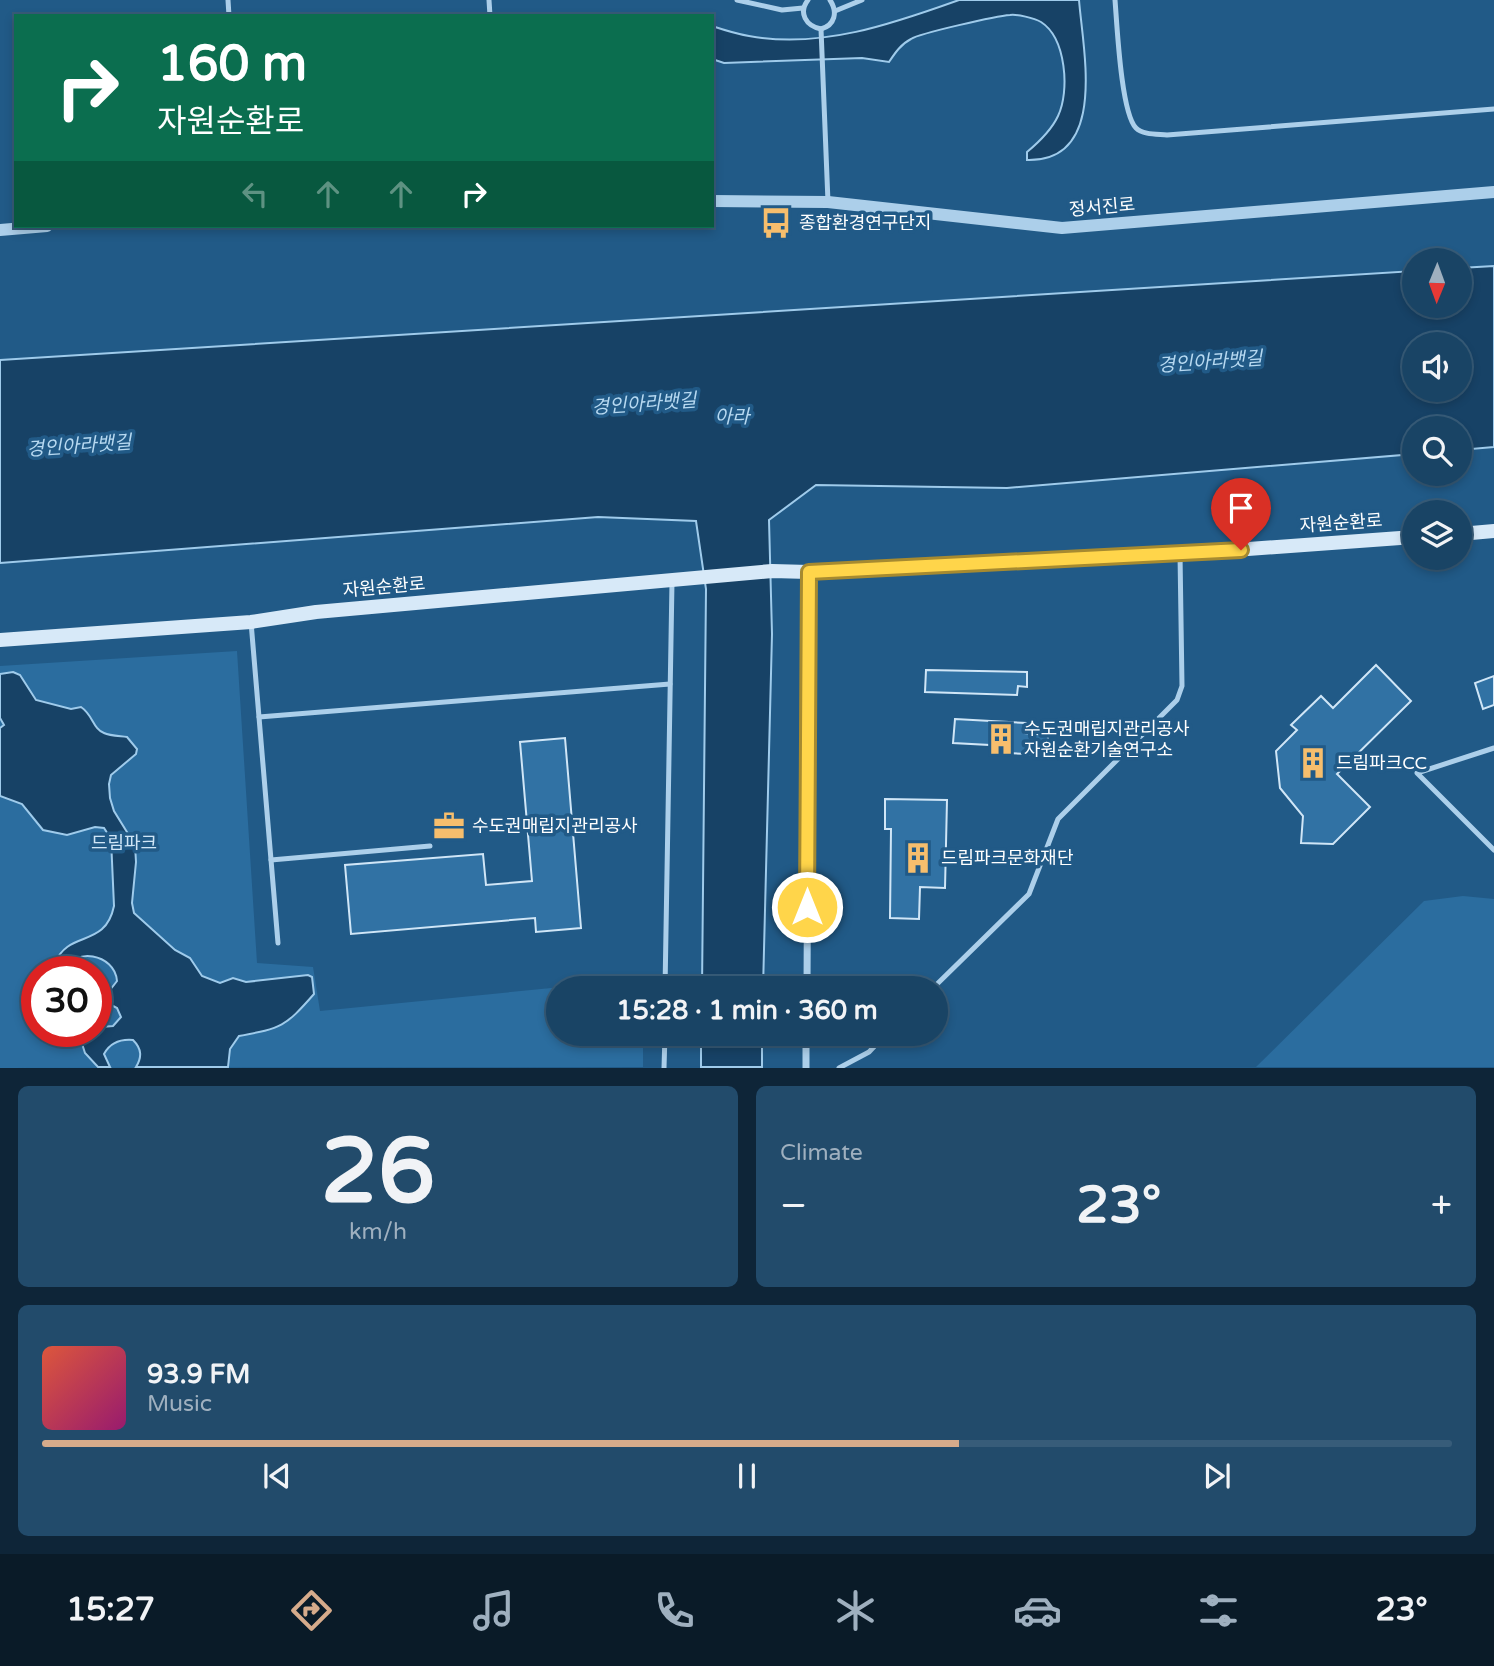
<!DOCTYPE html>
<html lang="en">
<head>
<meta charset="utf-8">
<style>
  :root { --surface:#194465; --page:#224b6b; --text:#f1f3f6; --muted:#9fb0bf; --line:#375c79; --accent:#d6ab8b }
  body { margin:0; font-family:"Varela Round","Noto Sans KR",sans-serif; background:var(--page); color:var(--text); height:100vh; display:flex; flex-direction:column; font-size:26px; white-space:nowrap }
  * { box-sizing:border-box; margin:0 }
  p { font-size:23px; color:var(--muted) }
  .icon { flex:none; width:38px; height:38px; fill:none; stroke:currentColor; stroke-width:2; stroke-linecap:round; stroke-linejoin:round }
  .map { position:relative; height:1068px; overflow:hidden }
  .panel { display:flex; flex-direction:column; gap:18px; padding:18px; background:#0e2538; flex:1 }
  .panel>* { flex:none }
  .top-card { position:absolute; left:14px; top:14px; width:700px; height:214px; border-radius:0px; box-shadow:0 4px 10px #0003,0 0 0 2px var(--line); background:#0b6e4f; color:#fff; overflow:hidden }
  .needle { width:46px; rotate:181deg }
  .controls { position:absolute; left:1402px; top:248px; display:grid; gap:14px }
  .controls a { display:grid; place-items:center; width:70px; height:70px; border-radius:50%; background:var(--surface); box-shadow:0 4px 10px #0003,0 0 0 2px var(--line); font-size:35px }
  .speed { position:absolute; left:21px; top:956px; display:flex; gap:14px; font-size:35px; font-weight:700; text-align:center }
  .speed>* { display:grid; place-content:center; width:91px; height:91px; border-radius:50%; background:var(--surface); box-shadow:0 4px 10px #0003,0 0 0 2px var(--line); line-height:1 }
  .speed .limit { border:10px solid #d22; background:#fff; color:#111 }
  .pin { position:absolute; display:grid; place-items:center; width:60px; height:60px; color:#fff; margin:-72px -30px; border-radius:50% 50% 50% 0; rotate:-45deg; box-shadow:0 0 7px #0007 }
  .pin .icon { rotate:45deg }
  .me { position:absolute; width:77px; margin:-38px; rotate:0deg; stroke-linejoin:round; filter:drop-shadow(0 0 5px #0008) }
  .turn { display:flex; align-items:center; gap:24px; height:147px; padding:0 28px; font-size:32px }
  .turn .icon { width:91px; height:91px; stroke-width:2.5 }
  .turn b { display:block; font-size:49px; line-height:60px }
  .lanes { display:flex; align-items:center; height:66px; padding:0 28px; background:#0003; justify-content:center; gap:35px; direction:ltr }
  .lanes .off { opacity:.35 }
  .big { font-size:52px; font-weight:700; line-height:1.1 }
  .panel .widget { flex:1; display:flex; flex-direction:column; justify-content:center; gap:10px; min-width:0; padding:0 24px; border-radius:10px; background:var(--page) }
  .panel .dial { align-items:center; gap:0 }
  .dial b { font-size:91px; line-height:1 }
  .song { display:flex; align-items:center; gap:21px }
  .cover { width:84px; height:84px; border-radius:10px; background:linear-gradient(135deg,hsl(10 70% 55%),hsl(320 70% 35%)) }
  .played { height:7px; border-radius:4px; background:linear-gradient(90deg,var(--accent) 65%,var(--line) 65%) }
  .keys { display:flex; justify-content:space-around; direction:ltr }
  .heat { display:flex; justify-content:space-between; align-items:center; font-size:38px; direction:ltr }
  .panel .tiles { flex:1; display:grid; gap:18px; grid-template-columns:1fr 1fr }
  .widget:last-child { grid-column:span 2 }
  .trip { position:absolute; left:546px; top:976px; width:402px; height:70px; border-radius:35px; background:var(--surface); box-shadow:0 4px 10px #0003,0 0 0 2px var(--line); font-weight:700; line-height:70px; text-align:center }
  .tabs { display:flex; height:112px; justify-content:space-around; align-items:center; background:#0a1b28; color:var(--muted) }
  .tabs .icon { width:49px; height:49px }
  .tabs .selected { color:var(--accent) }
  .tabs b { font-size:32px; color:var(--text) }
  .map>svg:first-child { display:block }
  .green { fill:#2b6d9f; fill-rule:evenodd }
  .water { fill:#174266; stroke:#9fcbeb; stroke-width:2; fill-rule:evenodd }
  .building { fill:#3172a4; stroke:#d0e6f7; stroke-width:2 }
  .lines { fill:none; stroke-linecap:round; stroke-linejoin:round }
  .service { stroke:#accfea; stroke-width:5 }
  .minor { stroke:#accfea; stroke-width:7 }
  .tertiary { stroke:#accfea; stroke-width:12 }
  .secondary { stroke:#d7e9f8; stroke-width:14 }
  .route-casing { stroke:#a68a30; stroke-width:18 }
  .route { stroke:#ffd54a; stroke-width:12 }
  .labels { text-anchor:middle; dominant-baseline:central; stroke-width:7; stroke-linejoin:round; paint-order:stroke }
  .street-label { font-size:18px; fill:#fff; stroke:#215a87 }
  .poi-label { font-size:18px; fill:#fff; stroke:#215a87; text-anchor:start }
  .park-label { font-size:18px; fill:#d0e6f7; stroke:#215a87 }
  .water-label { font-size:19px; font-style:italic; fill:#b7d9f1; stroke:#215a87 }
</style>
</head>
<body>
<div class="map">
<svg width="1494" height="1068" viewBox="0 0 1494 1068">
  <rect width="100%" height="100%" fill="#215a87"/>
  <g class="green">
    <path d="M237,651L257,963L313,967L320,1011L643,979V989H558V1034H643V1067L0,1068V666ZM37,971H96V1031H37Z"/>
    <polygon points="1463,896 1494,899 1494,1067 1256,1067 1424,901"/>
  </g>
  <g class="water">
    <path d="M959,0H1079C1083,51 1108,162 1027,160V152C1039,142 1051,131 1058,116C1070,91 1066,38 1041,22C1034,18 1017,14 1010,15C997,16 920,33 911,39C901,44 895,53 889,62L862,58L724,63L712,59V26C724,30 737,34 749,36C821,49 892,24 959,0Z"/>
    <path d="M1494,266V447L1460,450V429H1414V454L1007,488L816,485L769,520L772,634L763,989H702L706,589L696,521L598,517L0,563V360L1414,271V306H1460V268ZM1414,345H1460V390H1414Z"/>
    <path d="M13,672L20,675L36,700L71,709L81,707C93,715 93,729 104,733C110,736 120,736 127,737L137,749L136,754L111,775L109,784L110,798L114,811L135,845L136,862L132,903L134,913L175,950L190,958L202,976L220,983L233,978L246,982L308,975L312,977L314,994C285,1027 282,1028 239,1036L230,1049L228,1067H136C142,1057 142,1049 133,1040C121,1039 110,1043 104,1054L110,1067H98L85,1053L78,1031H96V1022L101,1027L113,1026L121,1017L117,1008L106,1002L96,1005V995L110,990L117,981C115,953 71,947 68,971H57L55,963C69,929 105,949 114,906L111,839L104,828L95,827L67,835L43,830L22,804L0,796V728L4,725L0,718V674Z"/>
    <rect x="701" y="1034" width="61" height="33"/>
  </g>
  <g class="building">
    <polygon points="1376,665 1411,701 1337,774 1370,807 1333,844 1301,843 1303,816 1280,788 1276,751 1297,730 1291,725 1321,696 1333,708"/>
    <polygon points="926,670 1027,672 1027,687 1018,686 1017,695 925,692"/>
    <polygon points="1494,676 1494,705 1483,709 1475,683"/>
    <polygon points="955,719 1026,723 1025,733 1048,735 1047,755 1007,753 1008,746 953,743"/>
    <polygon points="565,738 581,928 536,932 535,918 351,934 345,865 483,854 486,885 532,881 520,742"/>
    <polygon points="885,799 947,800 945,888 920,887 919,919 890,918 891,829 885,829"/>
  </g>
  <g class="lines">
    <g class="service">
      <polyline points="228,0 229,16"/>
      <polyline points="489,0 490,16"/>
      <polyline points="737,0 782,10 803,8"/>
      <path d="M808,0C798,13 806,26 821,29C835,25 838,12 830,0"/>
      <path d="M1115,0C1117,24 1121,113 1136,128C1143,135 1157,134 1167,135L1494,109"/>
      <polyline points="835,11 862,0"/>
      <polyline points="821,29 828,202"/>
      <polyline points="251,622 278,943"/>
      <polyline points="259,717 670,684"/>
      <polyline points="1494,748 1417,773 1494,850"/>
      <polyline points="271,860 430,846"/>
      <polyline points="665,989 672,582"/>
      <polyline points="932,989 1029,894 1058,819 1177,700 1182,686 1180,554"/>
      <polyline points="664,1068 665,1034"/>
      <polyline points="839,1068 869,1052 886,1034"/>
    </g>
    <g class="minor">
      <polyline points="807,989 809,572"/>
      <polyline points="806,1068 806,1034"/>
    </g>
    <g class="tertiary">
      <polyline points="712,201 828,202 1062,228 1494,192"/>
      <polyline points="0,230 47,226"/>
    </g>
    <g class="secondary">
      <polyline points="1460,534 1494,531"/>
      <polyline points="0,640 251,622 316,612 772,571 809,572 1180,554 1414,537"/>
    </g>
  </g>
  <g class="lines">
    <defs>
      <polyline id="route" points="807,907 809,572 1241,550"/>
    </defs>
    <use href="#route" class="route-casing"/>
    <use href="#route" class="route"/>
  </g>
  <defs>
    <symbol id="bus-bare" viewBox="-9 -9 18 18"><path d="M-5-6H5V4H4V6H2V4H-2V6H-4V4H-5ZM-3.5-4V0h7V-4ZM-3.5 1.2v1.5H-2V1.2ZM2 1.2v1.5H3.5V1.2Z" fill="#f6be6d" stroke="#215a87" stroke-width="2.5" paint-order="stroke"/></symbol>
    <symbol id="building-bare" viewBox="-9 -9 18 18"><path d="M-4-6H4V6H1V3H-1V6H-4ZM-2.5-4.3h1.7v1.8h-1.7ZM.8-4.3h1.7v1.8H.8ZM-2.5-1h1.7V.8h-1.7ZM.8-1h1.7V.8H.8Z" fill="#f6be6d" stroke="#215a87" stroke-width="2.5" paint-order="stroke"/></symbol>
    <symbol id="office-bare" viewBox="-9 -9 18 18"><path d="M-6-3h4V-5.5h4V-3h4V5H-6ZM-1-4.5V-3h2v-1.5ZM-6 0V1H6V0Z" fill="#f6be6d" stroke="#215a87" stroke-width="2.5" paint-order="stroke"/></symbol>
  </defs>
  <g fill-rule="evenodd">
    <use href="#bus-bare" x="754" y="201" width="44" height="44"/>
    <use href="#building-bare" x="979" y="717" width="44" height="44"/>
    <use href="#building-bare" x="1291" y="741" width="44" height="44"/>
    <use href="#office-bare" x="427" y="804" width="44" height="44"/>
    <use href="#building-bare" x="896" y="836" width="44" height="44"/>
  </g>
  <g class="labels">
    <g class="street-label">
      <text transform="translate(1102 207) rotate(-5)">정서진로</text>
      <text transform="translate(1341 523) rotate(-4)">자원순환로</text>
      <text transform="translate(384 587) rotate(-5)">자원순환로</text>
    </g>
    <g class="poi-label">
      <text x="799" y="223">종합환경연구단지</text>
      <text x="1024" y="729">수도권매립지관리공사<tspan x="1024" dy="21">자원순환기술연구소</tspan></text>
      <text x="1336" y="763">드림파크CC</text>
      <text x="472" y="826">수도권매립지관리공사</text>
      <text x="941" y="858">드림파크문화재단</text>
    </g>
    <g class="park-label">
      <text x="124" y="843">드림파크</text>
    </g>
    <g class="water-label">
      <text transform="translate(1210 362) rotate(-4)">경인아라뱃길</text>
      <text transform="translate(644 404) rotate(-4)">경인아라뱃길</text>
      <text x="732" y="417">아라</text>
      <text transform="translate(79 446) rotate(-4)">경인아라뱃길</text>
    </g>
  </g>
</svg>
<div class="controls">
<a><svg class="needle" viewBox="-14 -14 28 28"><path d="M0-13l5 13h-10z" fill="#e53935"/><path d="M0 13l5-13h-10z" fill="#9fb0bf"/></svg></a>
<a><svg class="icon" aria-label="sound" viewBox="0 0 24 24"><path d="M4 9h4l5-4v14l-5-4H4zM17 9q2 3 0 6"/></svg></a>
<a><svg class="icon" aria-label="search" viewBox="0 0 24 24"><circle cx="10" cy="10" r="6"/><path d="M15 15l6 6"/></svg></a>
<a><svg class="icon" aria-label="layers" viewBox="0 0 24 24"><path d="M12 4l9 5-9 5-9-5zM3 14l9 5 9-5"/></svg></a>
</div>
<div class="speed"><div class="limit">30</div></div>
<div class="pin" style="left:1241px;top:550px;background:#d93025"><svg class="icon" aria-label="arrive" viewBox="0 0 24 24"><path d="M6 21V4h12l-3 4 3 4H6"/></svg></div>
<svg class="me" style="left:807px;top:907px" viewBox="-20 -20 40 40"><circle r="17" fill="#ffd54a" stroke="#fff" stroke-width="3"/><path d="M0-11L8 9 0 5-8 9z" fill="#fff"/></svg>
<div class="trip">15:28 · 1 min · 360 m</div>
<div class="top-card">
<div class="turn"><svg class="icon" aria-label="right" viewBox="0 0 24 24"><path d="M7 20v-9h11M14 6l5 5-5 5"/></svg><div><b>160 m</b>자원순환로</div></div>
<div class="lanes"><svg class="icon off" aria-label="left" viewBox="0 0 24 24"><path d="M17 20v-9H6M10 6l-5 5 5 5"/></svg><svg class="icon off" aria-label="ahead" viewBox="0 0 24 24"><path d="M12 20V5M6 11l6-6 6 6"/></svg><svg class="icon off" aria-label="ahead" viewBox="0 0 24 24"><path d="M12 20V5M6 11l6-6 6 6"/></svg><svg class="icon" aria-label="right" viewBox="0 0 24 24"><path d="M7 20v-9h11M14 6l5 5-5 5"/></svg></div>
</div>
</div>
<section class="panel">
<div class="tiles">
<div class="widget dial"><b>26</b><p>km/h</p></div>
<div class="widget"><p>Climate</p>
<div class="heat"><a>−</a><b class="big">23°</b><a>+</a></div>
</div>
<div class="widget">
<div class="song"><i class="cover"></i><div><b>93.9 FM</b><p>Music</p></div></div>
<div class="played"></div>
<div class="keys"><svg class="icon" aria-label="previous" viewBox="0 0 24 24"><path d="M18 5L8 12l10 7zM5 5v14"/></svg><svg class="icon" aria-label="pause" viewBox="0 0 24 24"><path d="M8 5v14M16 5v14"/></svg><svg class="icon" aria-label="next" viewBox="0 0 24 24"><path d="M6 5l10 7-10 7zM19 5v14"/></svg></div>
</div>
</div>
</section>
<nav class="tabs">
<b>15:27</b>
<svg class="icon selected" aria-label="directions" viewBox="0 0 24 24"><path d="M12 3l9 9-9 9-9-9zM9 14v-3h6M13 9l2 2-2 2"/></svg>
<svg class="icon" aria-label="music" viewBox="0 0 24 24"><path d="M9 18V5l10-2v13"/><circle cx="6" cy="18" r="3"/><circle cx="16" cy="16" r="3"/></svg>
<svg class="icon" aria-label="phone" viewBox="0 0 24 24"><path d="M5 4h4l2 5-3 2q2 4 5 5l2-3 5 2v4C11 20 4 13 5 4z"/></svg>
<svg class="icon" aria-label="climate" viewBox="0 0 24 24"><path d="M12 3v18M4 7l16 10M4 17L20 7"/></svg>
<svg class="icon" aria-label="car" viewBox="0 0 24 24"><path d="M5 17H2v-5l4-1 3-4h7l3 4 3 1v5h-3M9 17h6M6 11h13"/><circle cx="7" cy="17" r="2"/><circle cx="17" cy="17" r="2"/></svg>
<svg class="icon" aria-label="filters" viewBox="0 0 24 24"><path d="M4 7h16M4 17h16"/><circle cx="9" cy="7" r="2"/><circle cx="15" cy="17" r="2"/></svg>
<b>23°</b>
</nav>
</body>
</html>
